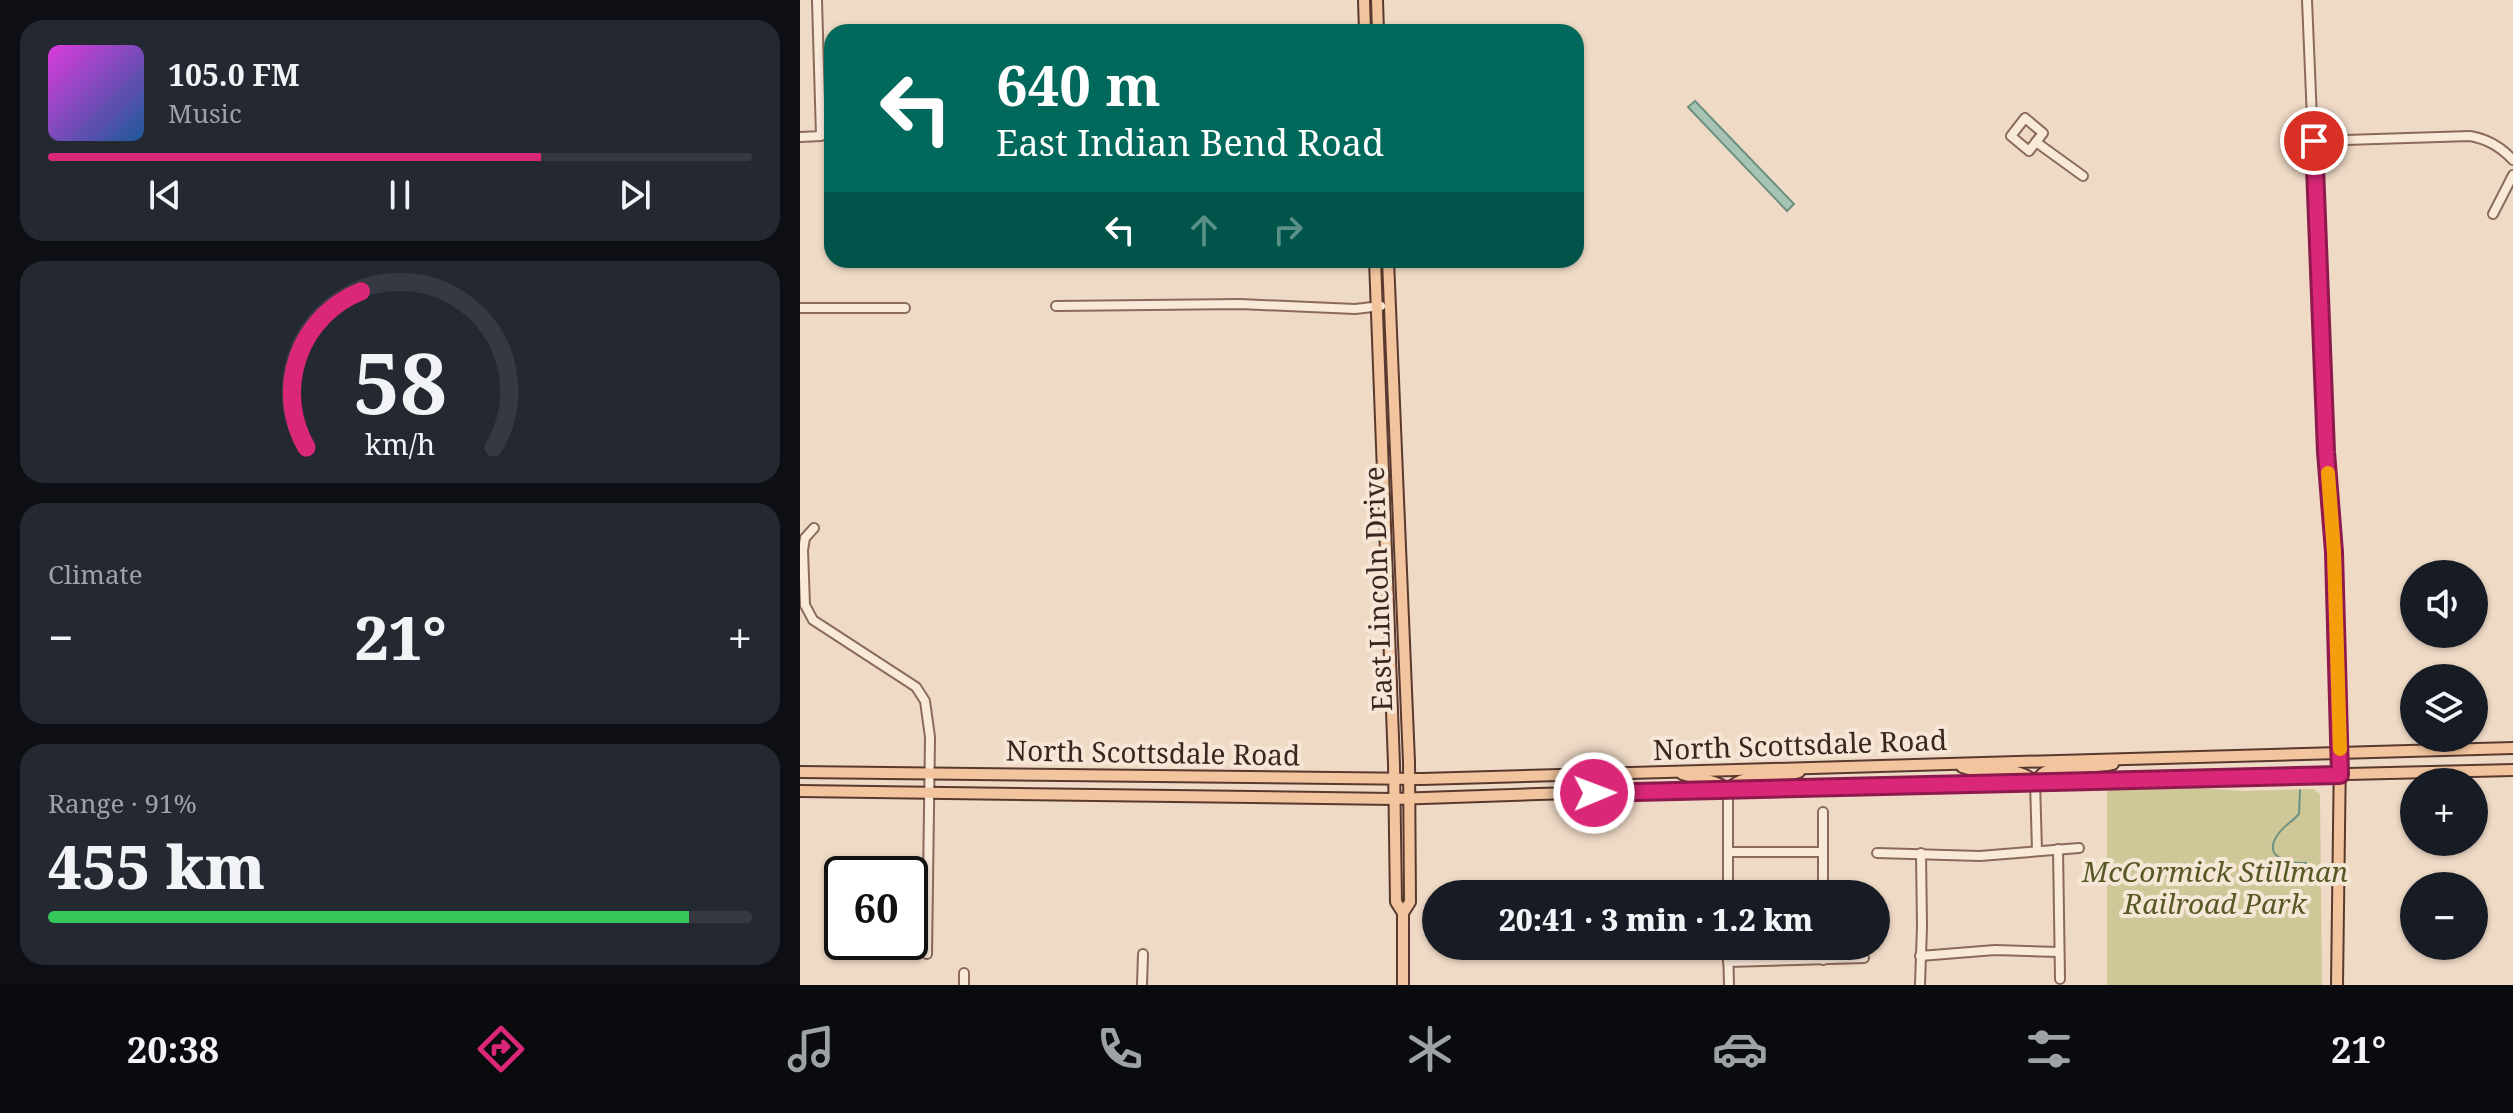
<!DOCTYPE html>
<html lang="en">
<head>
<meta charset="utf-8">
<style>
  :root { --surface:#171b24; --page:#242831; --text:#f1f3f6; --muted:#9ea1a6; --line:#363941; --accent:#db2777 }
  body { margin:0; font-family:"Noto Serif",serif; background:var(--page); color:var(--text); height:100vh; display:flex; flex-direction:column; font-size:30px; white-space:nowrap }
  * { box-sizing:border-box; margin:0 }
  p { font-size:26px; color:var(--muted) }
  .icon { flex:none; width:44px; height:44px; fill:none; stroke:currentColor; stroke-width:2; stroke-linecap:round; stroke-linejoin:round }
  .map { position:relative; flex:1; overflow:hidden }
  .drawer { display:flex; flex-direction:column; gap:20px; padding:20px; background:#0d0f14; width:800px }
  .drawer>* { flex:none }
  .guide { position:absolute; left:24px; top:24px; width:760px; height:244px; border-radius:24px; box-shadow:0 2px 6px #0004; background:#00695c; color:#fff; overflow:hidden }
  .controls { position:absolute; left:1600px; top:560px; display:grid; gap:16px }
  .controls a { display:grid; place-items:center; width:88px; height:88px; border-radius:50%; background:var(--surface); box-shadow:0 2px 6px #0004; font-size:40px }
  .speed { position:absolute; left:24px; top:856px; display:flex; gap:16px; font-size:40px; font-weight:700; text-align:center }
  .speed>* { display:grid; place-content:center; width:104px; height:104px; border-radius:50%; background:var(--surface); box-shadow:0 2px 6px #0004; line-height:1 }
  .speed .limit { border:4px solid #111; border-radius:12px; background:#fff; color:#111 }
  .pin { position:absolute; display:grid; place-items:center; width:68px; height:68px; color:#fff; margin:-34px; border:4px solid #fff; border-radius:50%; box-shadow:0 2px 8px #0007 }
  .me { position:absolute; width:88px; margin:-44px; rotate:89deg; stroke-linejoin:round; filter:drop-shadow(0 0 6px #0008) }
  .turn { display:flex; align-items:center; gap:28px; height:168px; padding:0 40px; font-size:36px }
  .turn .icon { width:104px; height:104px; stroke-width:2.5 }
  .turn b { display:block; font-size:56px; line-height:68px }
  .lanes { display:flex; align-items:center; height:76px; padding:0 40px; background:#0003; justify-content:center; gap:40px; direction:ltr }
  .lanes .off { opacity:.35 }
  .big { font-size:60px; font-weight:800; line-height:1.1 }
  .drawer .tile { flex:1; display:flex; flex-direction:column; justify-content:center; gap:12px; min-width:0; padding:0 28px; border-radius:24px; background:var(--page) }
  .drawer .dial { align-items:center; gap:0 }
  .dial svg { height:208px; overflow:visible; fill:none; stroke:var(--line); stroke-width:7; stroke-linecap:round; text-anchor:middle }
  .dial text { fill:var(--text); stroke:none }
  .song { display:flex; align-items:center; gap:24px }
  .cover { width:96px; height:96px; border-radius:12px; background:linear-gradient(135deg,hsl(300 70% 55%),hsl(210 70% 35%)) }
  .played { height:8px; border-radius:4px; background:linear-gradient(90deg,var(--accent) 70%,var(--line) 70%) }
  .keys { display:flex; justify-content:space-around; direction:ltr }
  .heat { display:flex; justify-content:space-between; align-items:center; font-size:44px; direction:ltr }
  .charge { height:12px; border-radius:6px; background:linear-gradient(90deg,#34c759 91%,var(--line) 0) }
  .trip { position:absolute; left:622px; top:880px; width:468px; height:80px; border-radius:40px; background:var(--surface); box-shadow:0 2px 6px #0004; font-weight:800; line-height:80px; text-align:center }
  .dock { display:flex; height:128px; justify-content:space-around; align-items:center; background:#090b0e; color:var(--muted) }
  .dock .icon { width:56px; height:56px }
  .dock .active { color:var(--accent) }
  .dock b { font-size:36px; color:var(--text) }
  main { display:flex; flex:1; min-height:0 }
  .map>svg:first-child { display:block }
  .green { fill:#cec899 }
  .water { fill:#a7c3b4; stroke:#6d9180; stroke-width:2 }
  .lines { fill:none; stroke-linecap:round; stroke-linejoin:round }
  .stream { stroke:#6d9180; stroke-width:2 }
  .minor-casing { stroke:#8b6a5b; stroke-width:12 }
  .major-casing { stroke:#59392f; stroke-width:14 }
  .minor { stroke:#f9e9d9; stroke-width:8 }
  .major { stroke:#f2c59e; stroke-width:10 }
  .route-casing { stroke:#8e194d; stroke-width:20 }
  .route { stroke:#db2777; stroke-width:14 }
  .slow { stroke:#f59e0b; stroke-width:14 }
  .labels { text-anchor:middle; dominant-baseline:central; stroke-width:8; stroke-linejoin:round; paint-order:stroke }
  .street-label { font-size:28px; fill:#3b261f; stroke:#f6e6d6 }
  .park-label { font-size:28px; font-style:italic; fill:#565825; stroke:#f6e6d6 }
</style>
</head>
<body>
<main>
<section class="drawer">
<div class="tile">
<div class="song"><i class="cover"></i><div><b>105.0 FM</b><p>Music</p></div></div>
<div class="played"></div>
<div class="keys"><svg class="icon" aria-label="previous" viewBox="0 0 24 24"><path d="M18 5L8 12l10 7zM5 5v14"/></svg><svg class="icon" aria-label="pause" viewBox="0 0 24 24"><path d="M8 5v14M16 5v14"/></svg><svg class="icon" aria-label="next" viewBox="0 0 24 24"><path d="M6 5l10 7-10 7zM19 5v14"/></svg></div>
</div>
<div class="tile dial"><svg viewBox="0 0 100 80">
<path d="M14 69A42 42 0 1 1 86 69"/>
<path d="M14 69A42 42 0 0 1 35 9" stroke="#db2777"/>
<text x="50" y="56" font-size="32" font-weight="700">58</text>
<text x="50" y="72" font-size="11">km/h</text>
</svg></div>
<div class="tile"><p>Climate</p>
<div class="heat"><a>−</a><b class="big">21°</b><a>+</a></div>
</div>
<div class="tile"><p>Range · 91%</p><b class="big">455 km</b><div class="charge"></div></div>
</section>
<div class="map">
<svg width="1713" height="985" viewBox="0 0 1713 985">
  <rect width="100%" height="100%" fill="#efdac6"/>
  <polygon class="green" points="1400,788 1443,791 1513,789 1520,794 1522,985 1307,985 1307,790"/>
  <polygon class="water" points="895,101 994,204 987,211 888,107"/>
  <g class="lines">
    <path class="stream" d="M1500,790L1499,814C1493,821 1484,826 1479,833C1460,858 1489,863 1506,863"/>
    <defs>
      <g id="minor">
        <polyline points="1507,0 1526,452 1534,543 1540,752"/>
        <polygon points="1225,118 1243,133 1229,151 1211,136"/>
        <polyline points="0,137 21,136 17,0"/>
        <path d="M1514,141L1670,136C1688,139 1701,147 1713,160"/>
        <polyline points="1236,142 1283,176"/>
        <polyline points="1693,214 1713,175"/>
        <polyline points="256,306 440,304 555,309 581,306"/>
        <polyline points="0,308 105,308"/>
        <polyline points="14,528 5,538 3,550 5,605 13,620 116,687 125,701 130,737 127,954"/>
        <polyline points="1235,782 1237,850"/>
        <polyline points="928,790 928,894"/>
        <polyline points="1023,812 1023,894"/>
        <polyline points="1258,849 1260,979"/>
        <polyline points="928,852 1023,852"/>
        <polyline points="1077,853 1180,856 1279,848"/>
        <polyline points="928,946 929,985"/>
        <polyline points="1023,946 1023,960"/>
        <polyline points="1120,956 1195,950 1259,952"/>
        <polyline points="928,962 1064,958"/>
        <polyline points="1120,984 1122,927 1121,853"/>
        <polyline points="164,985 164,973"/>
        <polyline points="342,985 343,954"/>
      </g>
      <g id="major">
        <polyline points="564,0 565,32"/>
        <polyline points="577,0 578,32"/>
        <polyline points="575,260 594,764 596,902 603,913"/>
        <polyline points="588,260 609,762 610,902 603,913 603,985"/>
        <path d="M1162,767C1189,777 1214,762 1235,782"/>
        <polyline points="0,772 622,779 1713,748"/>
        <path d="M882,774C899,780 914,778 928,790"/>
        <path d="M1235,782C1237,780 1242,773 1245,772C1253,767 1297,768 1313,764"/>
        <path d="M928,790C945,770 975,780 999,772"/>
        <polyline points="0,791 594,799 737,794 1713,770"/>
        <polyline points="1537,985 1540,752"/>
      </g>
    </defs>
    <use href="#minor" class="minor-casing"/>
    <use href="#major" class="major-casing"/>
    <use href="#minor" class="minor"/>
    <use href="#major" class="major"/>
  </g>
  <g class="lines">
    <defs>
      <polyline id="route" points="794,793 1540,775 1534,552 1526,452 1514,141"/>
    </defs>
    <use href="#route" class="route-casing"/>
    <use href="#route" class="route"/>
    <polyline class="slow" points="1528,473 1534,552 1540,749"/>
  </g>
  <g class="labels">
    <g class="street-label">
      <text transform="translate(577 589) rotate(-92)">East Lincoln Drive</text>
      <text transform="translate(1000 744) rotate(-2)">North Scottsdale Road</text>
      <text transform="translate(353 752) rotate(1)">North Scottsdale Road</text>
    </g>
    <g class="park-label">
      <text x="1415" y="871">McCormick Stillman<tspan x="1415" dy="32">Railroad Park</tspan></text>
    </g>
  </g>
</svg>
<div class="controls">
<a><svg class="icon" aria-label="sound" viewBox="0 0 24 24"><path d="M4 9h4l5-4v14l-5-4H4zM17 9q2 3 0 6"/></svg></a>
<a><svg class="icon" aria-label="layers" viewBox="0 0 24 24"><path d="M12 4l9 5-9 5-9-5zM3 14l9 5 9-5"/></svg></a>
<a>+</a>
<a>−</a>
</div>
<div class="speed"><div class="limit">60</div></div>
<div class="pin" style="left:1514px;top:141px;background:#d93025"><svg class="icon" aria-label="arrive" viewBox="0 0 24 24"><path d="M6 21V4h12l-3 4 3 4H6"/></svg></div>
<svg class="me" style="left:794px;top:793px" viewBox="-20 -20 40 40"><circle r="17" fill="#db2777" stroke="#fff" stroke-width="3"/><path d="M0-11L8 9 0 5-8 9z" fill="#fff"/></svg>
<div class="trip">20:41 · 3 min · 1.2 km</div>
<div class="guide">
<div class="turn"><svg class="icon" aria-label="left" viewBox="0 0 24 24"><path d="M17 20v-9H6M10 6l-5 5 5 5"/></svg><div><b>640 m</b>East Indian Bend Road</div></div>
<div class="lanes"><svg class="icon" aria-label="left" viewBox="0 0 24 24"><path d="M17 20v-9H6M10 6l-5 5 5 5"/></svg><svg class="icon off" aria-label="ahead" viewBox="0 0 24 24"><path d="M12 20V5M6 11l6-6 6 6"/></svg><svg class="icon off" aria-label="right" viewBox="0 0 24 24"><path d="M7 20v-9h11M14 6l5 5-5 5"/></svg></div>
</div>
</div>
</main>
<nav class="dock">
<b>20:38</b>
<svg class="icon active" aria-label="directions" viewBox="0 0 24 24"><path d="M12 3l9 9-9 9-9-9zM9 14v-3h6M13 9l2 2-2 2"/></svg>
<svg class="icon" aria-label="music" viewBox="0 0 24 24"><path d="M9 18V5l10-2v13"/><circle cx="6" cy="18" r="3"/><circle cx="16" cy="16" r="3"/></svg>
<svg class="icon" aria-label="phone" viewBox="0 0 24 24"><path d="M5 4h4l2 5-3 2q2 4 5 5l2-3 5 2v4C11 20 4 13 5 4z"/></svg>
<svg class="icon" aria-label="climate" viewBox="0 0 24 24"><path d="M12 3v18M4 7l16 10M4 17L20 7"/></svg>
<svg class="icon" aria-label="car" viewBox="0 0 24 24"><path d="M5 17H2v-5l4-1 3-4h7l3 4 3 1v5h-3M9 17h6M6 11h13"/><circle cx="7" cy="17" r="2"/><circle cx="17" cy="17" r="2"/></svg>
<svg class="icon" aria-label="filters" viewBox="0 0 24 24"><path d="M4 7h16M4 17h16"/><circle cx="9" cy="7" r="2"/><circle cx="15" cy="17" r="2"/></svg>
<b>21°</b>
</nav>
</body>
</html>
